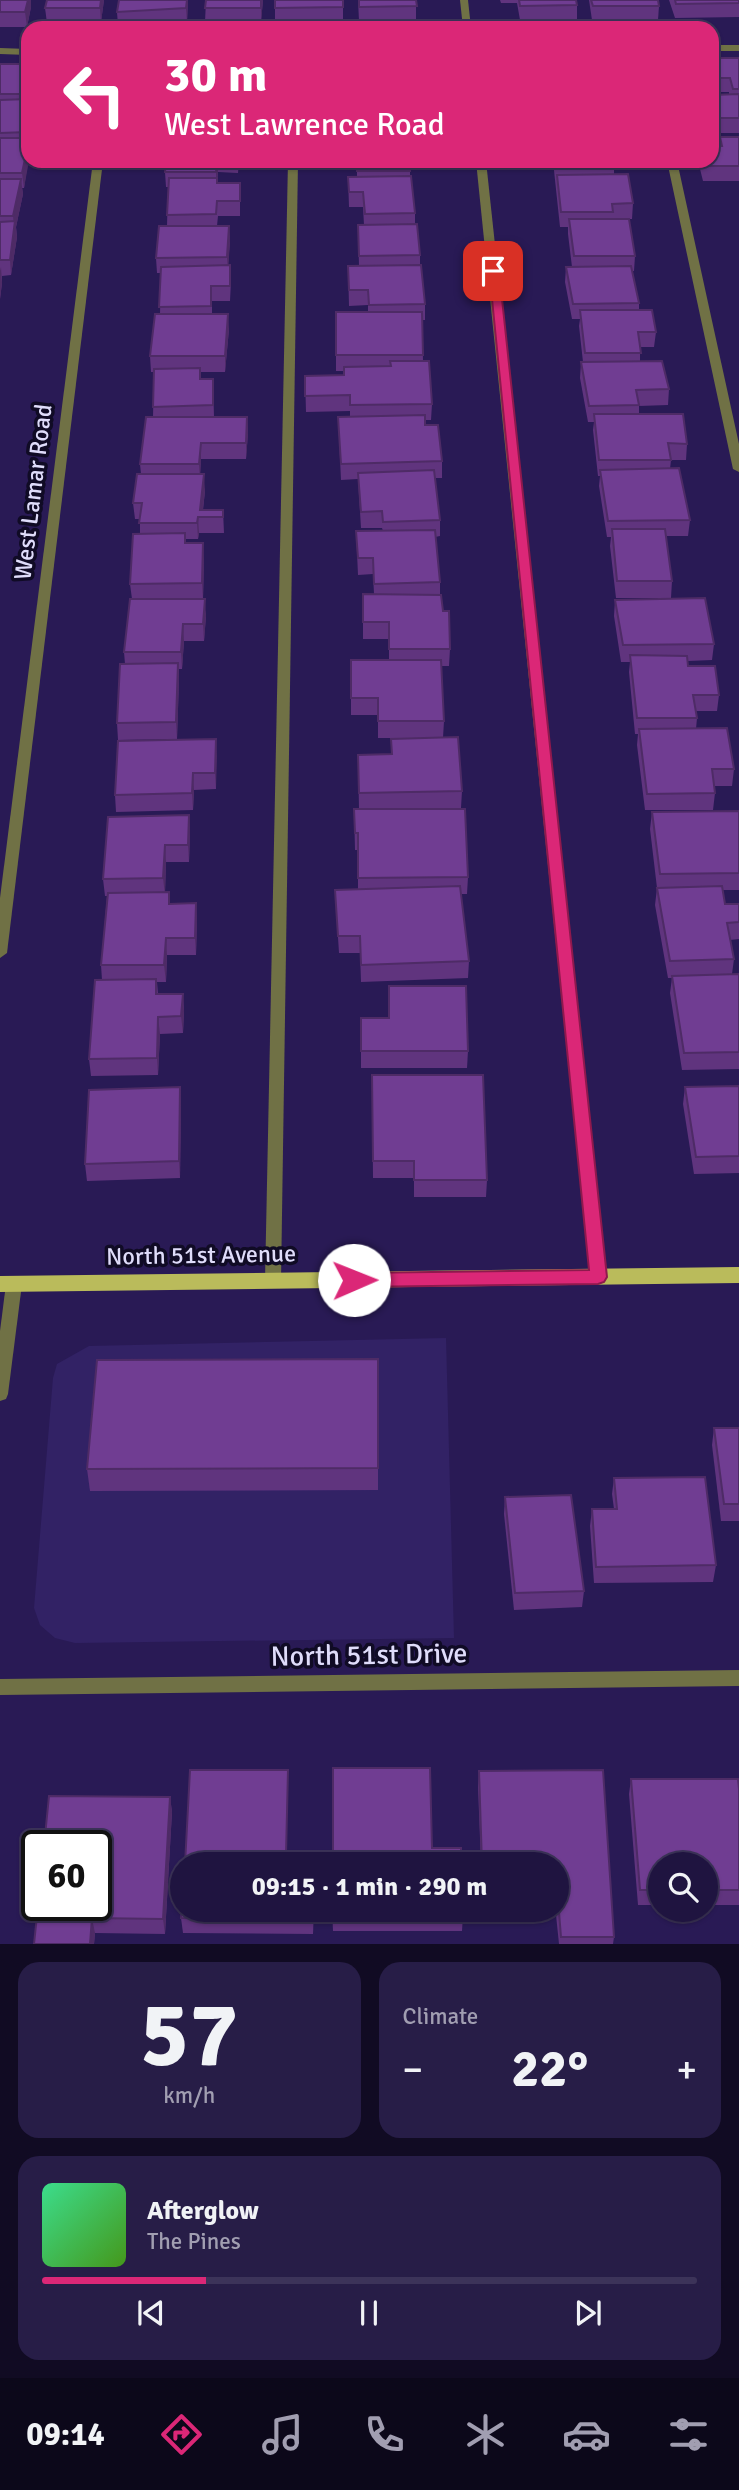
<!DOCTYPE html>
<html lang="en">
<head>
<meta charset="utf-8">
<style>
  :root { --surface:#1f1440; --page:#271d47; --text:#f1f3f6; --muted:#a19eb1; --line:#3c3359; --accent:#db2777 }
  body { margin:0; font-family:Signika,sans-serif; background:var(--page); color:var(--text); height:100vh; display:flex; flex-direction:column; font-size:26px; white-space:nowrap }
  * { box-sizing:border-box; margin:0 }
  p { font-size:23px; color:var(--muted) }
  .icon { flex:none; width:38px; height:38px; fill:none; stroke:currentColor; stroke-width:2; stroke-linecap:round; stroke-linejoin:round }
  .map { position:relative; height:1944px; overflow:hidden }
  .panel { display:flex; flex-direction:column; gap:18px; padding:18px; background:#110b23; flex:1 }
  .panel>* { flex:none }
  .hud { position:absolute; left:21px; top:21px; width:698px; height:147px; border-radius:21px; box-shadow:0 2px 5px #0004,0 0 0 2px var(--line); background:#db2777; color:#fff; overflow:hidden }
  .tools { position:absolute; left:648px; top:1852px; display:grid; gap:14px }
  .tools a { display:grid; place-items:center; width:70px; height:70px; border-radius:50%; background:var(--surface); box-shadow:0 2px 5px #0004,0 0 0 2px var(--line); font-size:35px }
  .speed { position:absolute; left:21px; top:1830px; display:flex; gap:14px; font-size:35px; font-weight:700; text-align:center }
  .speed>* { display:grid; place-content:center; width:91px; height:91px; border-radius:50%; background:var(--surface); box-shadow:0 2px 5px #0004,0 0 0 2px var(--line); line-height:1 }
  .speed .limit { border:4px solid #111; border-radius:10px; background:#fff; color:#111 }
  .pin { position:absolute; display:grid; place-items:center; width:60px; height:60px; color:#fff; margin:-30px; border-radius:14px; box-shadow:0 4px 10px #0006 }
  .me { position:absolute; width:77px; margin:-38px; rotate:89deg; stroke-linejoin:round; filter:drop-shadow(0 0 5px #0008) }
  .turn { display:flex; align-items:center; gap:24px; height:147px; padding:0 28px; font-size:32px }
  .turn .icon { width:91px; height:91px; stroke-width:2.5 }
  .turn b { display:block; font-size:49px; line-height:60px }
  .big { font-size:52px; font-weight:700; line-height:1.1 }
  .panel .tile { flex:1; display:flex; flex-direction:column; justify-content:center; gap:10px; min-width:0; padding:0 24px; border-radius:21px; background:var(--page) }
  .panel .dial { align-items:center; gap:0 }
  .dial b { font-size:91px; line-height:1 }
  .song { display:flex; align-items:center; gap:21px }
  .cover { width:84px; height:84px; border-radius:10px; background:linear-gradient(135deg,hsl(150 70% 55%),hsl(100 70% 35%)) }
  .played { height:7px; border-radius:4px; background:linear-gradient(90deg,var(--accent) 25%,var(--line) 25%) }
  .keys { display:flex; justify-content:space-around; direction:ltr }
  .heat { display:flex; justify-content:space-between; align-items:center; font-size:38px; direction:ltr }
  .panel .tiles { flex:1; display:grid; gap:18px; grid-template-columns:1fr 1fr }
  .tile:last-child { grid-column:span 2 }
  .trip { position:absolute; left:170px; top:1852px; width:399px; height:70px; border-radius:35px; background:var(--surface); box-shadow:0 2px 5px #0004,0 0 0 2px var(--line); font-weight:700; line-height:70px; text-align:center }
  .menu { display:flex; height:112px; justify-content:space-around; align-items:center; background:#0c081a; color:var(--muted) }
  .menu .icon { width:49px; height:49px }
  .menu .active { color:var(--accent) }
  .menu b { font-size:32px; color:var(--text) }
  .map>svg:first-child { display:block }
  .built { fill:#322265 }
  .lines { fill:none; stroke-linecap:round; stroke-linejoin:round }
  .lane { fill:#707145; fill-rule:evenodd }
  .street { fill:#707145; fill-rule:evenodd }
  .primary { fill:#babb5b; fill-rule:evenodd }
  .wall { fill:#60347e }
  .shaded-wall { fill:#4e2b66 }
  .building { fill:#703d92; stroke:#4e2b66; stroke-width:2 }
  .route { fill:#db2777; stroke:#8e194d; stroke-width:2 }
  .labels { text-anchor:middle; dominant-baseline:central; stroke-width:7; stroke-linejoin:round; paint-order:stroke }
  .street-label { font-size:24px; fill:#dfdcfa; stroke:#100b25 }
  .near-street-label { font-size:28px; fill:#dfdcfa; stroke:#100b25 }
</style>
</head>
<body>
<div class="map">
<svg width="739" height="1944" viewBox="0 0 739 1944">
  <rect width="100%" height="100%" fill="#291a55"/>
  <polygon class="built" points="446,1338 454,1638 75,1643 55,1638 40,1625 34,1608 53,1378 57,1364 89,1346"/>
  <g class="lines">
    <g class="lane">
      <polygon points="288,161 298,161 281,1281 279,1285 273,1287 267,1285 265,1281"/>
      <polygon points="667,161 677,161 739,444 739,472 733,469"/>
    </g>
    <g class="street">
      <polygon points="460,0 468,0 471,28 463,28"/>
      <rect x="712" y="45" width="27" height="6"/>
      <polygon points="0,48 28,49 28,55 0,54"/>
      <polygon points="93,161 103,161 7,953 0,958 0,898"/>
      <polygon points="476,161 486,161 606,1277 604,1281 598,1283 592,1281 590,1277"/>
      <polygon points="14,1278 20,1280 22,1284 8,1394 6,1399 0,1401 0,1331 6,1284 8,1280"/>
      <polygon points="739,1670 739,1686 0,1695 0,1679"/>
    </g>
    <polygon class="primary" points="739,1267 739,1283 0,1292 0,1276"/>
  </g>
  <g class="wall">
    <polygon points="0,0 31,7 27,27 0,27"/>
    <polygon points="47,0 104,0 101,22 47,23 45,8"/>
    <polygon points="188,0 187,22 118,26 117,12"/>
    <polygon points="206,0 263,0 261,22 205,22"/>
    <polygon points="343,0 343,22 275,22 275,8"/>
    <polygon points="358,0 416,0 416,21 359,21"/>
    <polygon points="500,0 576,0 577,5 577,19 520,20 517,3 501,3"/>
    <polygon points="589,0 658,0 659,6 658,20 592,20"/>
    <polygon points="669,0 739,0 739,17 675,18"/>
    <polygon points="712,58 739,58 739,133 718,133 713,109 714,95 729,94 729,92 712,92"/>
    <polygon points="0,64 28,64 28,161 24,188 22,188 23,194 16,227 17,237 11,275 2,276 2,283 0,299"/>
    <polygon points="720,137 739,137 739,181 703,181 698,161 712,161 719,146"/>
    <polygon points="166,161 239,161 238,173 218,172 217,183 240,183 240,216 218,216 217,226 229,226 230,241 228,265 231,281 230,301 212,301 212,314 229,329 225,372 201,372 201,379 213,379 214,417 247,417 248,433 246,459 201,459 200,474 205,491 203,510 223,510 224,533 199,533 198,539 186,539 186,543 204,559 203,599 206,616 204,641 184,641 182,669 179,669 179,679 177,739 118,740 117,723 125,664 124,652 132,599 130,584 140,534 140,519 135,519 133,503 141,474 140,464 153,417 154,372 151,372 150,356 160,314 161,273 157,273 156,258 167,226 168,187 166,187 165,172"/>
    <polygon points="331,161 410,161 410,176 415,213 415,224 420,255 420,265 425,304 425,320 422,320 423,361 432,404 431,420 425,420 425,425 442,461 442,478 435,478 440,520 440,536 435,537 440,582 440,595 450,649 449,666 441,666 444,721 443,738 378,738 378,715 351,715 351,660 389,660 389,639 363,639 363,594 374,594 373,574 358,575 356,531 383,531 382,528 361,528 358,479 341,480 338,417 350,417 350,411 306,412 305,376 344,375 344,371 336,371 336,312 368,312 368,305 349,306 348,266 359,266 358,225 364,225 363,207 349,207 348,177 357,177 357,166 331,166"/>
    <polygon points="553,161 614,161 614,175 633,203 632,219 612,219 635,256 634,271 632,271 639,303 639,310 656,332 654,347 640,347 640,361 669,389 668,405 639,406 639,414 687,444 686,460 671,460 670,469 690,520 688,536 666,536 672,581 671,598 616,598 610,546 611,537 607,537 599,486 600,476 598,476 593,430 594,422 588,422 580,378 581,362 583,362 579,326 580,319 572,319 565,282 566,267 572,267 568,234 568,227 560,227"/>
    <polygon points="615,600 714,644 712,660 688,661 688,666 719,695 717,711 696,711 697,718 696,729 734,769 732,786 714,786 715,793 713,810 645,810 637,745 638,734 635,734 629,672 630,662 621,662 614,616"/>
    <polygon points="216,739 216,789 194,790 193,810 116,812 115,795"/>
    <polygon points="391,739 462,791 461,808 422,809 468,877 467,894 461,894 469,961 468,978 361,982 360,953 339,953 335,890 358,889 358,850 355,850 354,809 359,809 358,755 391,754"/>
    <polygon points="739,811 739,890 722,890 725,904 739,904 739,939 730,940 734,959 732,974 739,974 739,1069 682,1070 670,993 672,978 668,978 655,905 657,888 650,829 652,812"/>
    <polygon points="189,815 190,832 189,862 166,862 165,892 169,892 170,904 196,903 197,920 196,955 167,955 166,982 157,982 158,994 183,994 184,1011 183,1033 160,1034 158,1075 91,1076 89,1059 102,980 101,965 107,896 105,896 103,879"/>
    <polygon points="361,1018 389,1018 468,1051 467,1068 361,1068"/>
    <polygon points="372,1075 487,1180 486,1197 414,1197 414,1178 373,1178"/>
    <polygon points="739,1086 739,1173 694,1174 683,1104 685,1087"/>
    <polygon points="180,1087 181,1104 180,1178 87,1181 85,1164"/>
    <polygon points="378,1359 378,1490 90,1491 87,1469"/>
    <polygon points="714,1428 739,1428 739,1521 721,1521 712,1445"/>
    <polygon points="614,1478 716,1565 713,1582 594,1583 590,1526 592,1509 614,1509 612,1494"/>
    <polygon points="505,1497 584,1591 582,1607 514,1610 504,1514"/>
    <polygon points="603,1770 614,1937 613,1944 559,1944 556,1915 483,1915 482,1909 556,1909 556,1864 481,1864 478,1787 479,1771"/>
    <polygon points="631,1779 739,1789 739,1905 705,1905 705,1864 660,1864 660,1905 638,1905 629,1794"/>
    <polygon points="170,1797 172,1812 165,1934 95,1933 94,1944 34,1944"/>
    <polygon points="182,1909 314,1909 313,1934 183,1933 181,1918"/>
    <polygon points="332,1909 463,1916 462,1931 333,1931"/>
  </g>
  <g class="shaded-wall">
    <polygon points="28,0 31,0 31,7 27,27 25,12"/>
    <polygon points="101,0 104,0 101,22 100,8"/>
    <polygon points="187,0 188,0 187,22 186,8"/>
    <polygon points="261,0 263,0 261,22"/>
    <polygon points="28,145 28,161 29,161 24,188 22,173"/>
    <polygon points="217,161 218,172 216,187 216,172"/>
    <polygon points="21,179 23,194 16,227 17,237 11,275 10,260 14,227 13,216"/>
    <polygon points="229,226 230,241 228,273 227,257"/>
    <polygon points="1,267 2,283 0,299 0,271"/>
    <polygon points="228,314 229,329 225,372 225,356"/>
    <polygon points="247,417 248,433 246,459 246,443"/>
    <polygon points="201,443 201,459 200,480 199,464"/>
    <polygon points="204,474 205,491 202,517 200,510"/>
    <polygon points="198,517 199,533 198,539 197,523"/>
    <polygon points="203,543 204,559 203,599 202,583"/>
    <polygon points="205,599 206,616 204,641 203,624"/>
    <polygon points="183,624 184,641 182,669 181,652"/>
    <polygon points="178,663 179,679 177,739 176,722"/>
    <polygon points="216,739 217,756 216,789 215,773"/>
    <polygon points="193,773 194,790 193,810 192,793"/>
    <polygon points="189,815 190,832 189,862 188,845"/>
    <polygon points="165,845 166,862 165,895 163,878"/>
    <polygon points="196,903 197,920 196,955 195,938"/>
    <polygon points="166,938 167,955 166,982 164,965"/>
    <polygon points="183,994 184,1011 183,1033 181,1016"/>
    <polygon points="158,1017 160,1034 158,1075 157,1058"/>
    <polygon points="180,1087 181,1104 180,1178 179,1161"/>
    <polygon points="170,1797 172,1812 165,1934 163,1919"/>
    <polygon points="92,1918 95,1933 94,1944 90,1944"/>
  </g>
  <g class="building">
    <polygon points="0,0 28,0 25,12 0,12"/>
    <polygon points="47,0 101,0 100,8 45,8"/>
    <polygon points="119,0 187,0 186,8 117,12"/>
    <polygon points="206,0 261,0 261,8 205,8"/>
    <polygon points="275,0 343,0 343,7 275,8"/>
    <polygon points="359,0 416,0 417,6 359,7"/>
    <polygon points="519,0 576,0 577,5 520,6"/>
    <polygon points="591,0 658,0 659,6 593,6"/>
    <polygon points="675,0 739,0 739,3 676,4"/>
    <polygon points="712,58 739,58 739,89 733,89 730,78 712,78"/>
    <rect x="0" y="64" width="28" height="30"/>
    <polygon points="739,94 739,118 720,118 714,95"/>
    <polygon points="28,99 28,132 0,133 0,100"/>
    <polygon points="720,137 739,137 739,166 704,166 703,161 712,161 712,146 722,146"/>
    <polygon points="0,138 28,138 28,145 22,173 0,173"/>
    <polygon points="166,161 217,161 216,172 165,172"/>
    <rect x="357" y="161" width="53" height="10"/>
    <polygon points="555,161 614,161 615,168 556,168"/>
    <polygon points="628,174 633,203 612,204 613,212 561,212 557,175"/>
    <polygon points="411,176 415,213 365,214 363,192 349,192 348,177"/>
    <polygon points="169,178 217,178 217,183 240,183 240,201 217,201 216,214 167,215"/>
    <polygon points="0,179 21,179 13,216 0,216"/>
    <polygon points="569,219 629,219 635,256 574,256"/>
    <polygon points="15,221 10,260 0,260 0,222"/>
    <polygon points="417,224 420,255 359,256 358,225"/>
    <polygon points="159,226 229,226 227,257 156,258"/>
    <polygon points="230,265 230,286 211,286 211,306 159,307 161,267"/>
    <polygon points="421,265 425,304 369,305 368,290 349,290 348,266"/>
    <polygon points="631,266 639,303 573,304 566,267"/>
    <polygon points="580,310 652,310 656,332 638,332 641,353 585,353"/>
    <polygon points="336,312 422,312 423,355 336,355"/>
    <polygon points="155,314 228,314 225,356 150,356"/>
    <polygon points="390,361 429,361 432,404 350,405 350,395 305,396 305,376 344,375 344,367 391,366"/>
    <polygon points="662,361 669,389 636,390 639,405 589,406 581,362"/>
    <polygon points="200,368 200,379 213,379 213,405 153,407 154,369"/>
    <polygon points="594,414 683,414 687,444 668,443 671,460 599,460"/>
    <polygon points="425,415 425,425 438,425 442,461 341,464 338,417"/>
    <polygon points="146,417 247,417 246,443 201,443 199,464 140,464"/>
    <polygon points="679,468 690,520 608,521 600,470"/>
    <polygon points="434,470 440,520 383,522 382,511 361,512 358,473"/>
    <polygon points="137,474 204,474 200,510 223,510 223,517 198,517 197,523 139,523 142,503 133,503"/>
    <polygon points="612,529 665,529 672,581 617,581"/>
    <polygon points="435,530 440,582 374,584 373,558 358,558 356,531"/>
    <polygon points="185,533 185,543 203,543 202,583 130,584 133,534"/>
    <polygon points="363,594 441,595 443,611 449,611 450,649 389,649 389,622 363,622"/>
    <polygon points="705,598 714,644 623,645 615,600"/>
    <polygon points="130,599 205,599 203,624 183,624 181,652 124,652"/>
    <polygon points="630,655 687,656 688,666 715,666 719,695 693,695 697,718 637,718"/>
    <polygon points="351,660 441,660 444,721 378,721 378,698 351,698"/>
    <polygon points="178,663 176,722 117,723 120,664"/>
    <polygon points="727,728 734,769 712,769 715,793 647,794 639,729"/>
    <polygon points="458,737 462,791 359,793 358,755 392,754 391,739"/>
    <polygon points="216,739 215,773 193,773 192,793 115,795 118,741"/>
    <polygon points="354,809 465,809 468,877 358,878 358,833 355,833"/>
    <polygon points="739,811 739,873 660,874 652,812"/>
    <polygon points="189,815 188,845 165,845 163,878 103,879 108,817"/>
    <polygon points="460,886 469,961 361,965 360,936 338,936 335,890"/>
    <polygon points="722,886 725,904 739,904 739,922 727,923 734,959 670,961 657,888"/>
    <polygon points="169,892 169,904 196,903 195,938 166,938 164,965 101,965 108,893"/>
    <polygon points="739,974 739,1052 684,1053 672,976"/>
    <polygon points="156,979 156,994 183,994 181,1016 158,1017 157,1058 89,1059 95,980"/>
    <polygon points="389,986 466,986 468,1051 361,1051 361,1018 389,1018"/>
    <polygon points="372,1075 483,1075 487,1180 414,1180 414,1161 373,1161"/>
    <polygon points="739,1086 739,1156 696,1157 685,1087"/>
    <polygon points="180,1087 179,1161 85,1164 89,1090"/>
    <polygon points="378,1359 378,1468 87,1469 97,1360"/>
    <polygon points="714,1428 739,1428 739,1504 724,1504"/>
    <polygon points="705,1477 716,1565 596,1567 592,1509 617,1509 614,1478"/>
    <polygon points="571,1495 584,1591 515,1593 505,1497"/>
    <polygon points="333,1768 430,1768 432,1848 461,1848 461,1864 333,1864"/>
    <polygon points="190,1770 288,1770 286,1855 314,1855 314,1864 185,1864"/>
    <polygon points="603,1770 614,1937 561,1937 558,1900 556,1900 556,1864 482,1864 479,1771"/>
    <polygon points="631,1779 738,1779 739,1789 739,1890 705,1890 705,1864 660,1864 660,1890 640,1890"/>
    <polygon points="49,1796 170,1797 163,1919 92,1918 90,1944 34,1944 38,1906 96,1906 96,1846 44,1846"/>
    <polygon points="182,1908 182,1909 313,1909 313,1919 181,1918"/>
    <polygon points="332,1909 462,1909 463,1916 332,1916"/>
  </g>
  <polygon class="route" points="489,269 499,271 607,1277 604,1282 598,1284 354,1287 348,1285 345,1280 348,1275 354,1273 589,1270"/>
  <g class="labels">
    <g class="street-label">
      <text transform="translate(33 492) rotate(-83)">West Lamar Road</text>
      <text transform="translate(201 1255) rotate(-1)">North 51st Avenue</text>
    </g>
    <g class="near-street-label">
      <text transform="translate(369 1655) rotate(-1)">North 51st Drive</text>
    </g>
  </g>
</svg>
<div class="tools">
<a><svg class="icon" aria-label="search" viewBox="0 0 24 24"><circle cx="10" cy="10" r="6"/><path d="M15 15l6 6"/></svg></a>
</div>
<div class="speed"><div class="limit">60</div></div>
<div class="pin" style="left:493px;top:271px;background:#d93025"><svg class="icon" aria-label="arrive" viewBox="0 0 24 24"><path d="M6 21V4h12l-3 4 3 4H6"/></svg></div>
<svg class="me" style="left:354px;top:1280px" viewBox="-20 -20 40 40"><circle r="19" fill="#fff"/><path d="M0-13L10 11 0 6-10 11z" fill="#db2777"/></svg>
<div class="trip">09:15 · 1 min · 290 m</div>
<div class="hud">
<div class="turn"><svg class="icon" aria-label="left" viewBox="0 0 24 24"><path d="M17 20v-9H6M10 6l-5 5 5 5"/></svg><div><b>30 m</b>West Lawrence Road</div></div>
</div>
</div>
<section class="panel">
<div class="tiles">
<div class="tile dial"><b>57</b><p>km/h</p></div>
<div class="tile"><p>Climate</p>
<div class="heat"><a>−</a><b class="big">22°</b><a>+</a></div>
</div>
<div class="tile">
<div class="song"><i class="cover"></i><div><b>Afterglow</b><p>The Pines</p></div></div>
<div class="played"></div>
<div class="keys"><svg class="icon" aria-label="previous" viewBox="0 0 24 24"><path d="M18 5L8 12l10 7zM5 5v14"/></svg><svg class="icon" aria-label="pause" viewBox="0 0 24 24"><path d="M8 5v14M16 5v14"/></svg><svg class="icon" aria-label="next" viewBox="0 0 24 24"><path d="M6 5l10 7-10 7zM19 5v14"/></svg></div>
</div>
</div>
</section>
<nav class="menu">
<b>09:14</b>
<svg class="icon active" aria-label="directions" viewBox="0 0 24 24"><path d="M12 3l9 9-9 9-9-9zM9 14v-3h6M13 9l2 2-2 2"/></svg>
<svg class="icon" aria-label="music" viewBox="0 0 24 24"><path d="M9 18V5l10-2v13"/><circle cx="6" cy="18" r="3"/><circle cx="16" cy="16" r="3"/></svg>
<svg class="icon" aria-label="phone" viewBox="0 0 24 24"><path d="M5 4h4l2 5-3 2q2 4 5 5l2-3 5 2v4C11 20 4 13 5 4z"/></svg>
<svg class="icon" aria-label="climate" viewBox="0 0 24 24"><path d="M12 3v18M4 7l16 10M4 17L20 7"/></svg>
<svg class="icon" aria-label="car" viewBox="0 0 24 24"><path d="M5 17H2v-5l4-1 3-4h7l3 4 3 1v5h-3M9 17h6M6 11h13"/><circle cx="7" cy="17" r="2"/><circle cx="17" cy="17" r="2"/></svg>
<svg class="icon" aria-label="filters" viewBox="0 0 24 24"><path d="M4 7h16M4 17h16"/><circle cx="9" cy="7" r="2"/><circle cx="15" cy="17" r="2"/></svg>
</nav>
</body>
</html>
